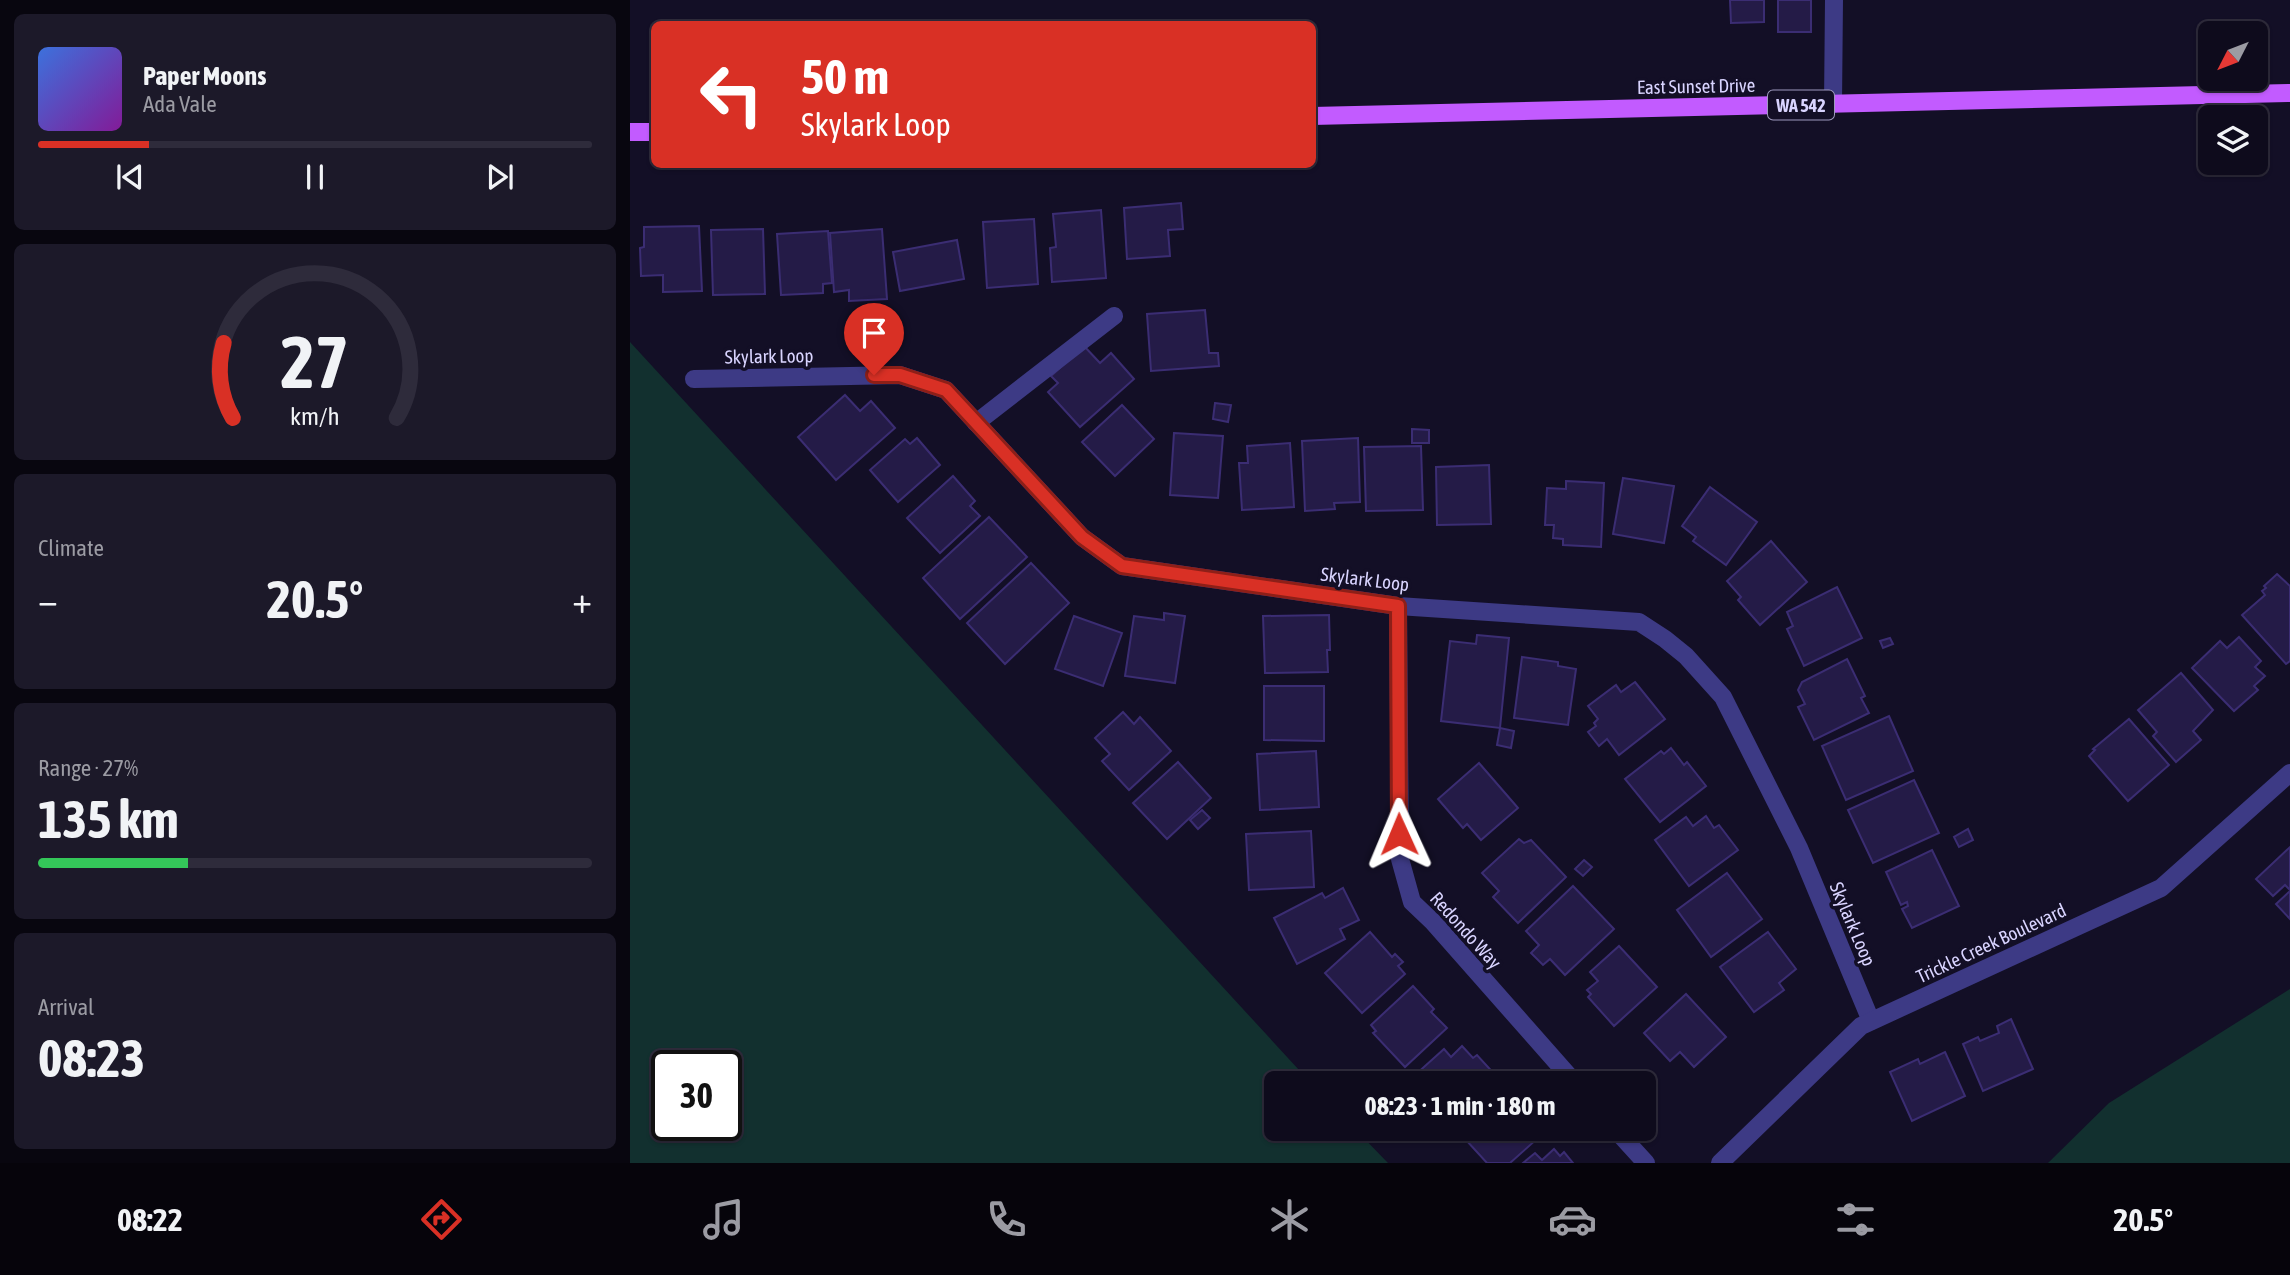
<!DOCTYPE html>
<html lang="en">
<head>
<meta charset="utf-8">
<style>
  :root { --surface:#0e0b1c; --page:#1c1929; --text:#f1f3f6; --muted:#9b9ba3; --line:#2e2b3b; --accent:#d93025 }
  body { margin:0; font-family:"Asap Condensed",sans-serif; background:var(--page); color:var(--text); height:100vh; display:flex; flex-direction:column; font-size:26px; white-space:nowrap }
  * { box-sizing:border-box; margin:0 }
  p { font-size:23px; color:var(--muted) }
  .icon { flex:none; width:38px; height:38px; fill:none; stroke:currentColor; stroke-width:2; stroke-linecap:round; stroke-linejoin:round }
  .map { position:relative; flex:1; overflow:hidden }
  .drawer { display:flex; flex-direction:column; gap:14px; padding:14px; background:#08060f; width:630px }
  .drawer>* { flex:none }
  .hud { position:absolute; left:21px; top:21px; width:665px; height:147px; border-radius:10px; box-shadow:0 2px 5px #0004,0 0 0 2px var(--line); background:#d93025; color:#fff; overflow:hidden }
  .needle { width:46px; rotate:228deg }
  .tools { position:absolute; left:1568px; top:21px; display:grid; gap:14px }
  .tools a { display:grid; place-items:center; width:70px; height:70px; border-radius:10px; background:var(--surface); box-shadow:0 2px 5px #0004,0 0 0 2px var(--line); font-size:35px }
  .speed { position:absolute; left:21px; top:1050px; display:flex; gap:14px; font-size:35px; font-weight:700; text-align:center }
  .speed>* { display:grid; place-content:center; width:91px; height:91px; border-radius:50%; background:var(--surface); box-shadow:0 2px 5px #0004,0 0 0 2px var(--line); line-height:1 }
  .speed .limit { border:4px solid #111; border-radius:10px; background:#fff; color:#111 }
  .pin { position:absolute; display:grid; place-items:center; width:60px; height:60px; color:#fff; margin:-72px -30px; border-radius:50% 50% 50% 0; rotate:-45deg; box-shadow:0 0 7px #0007 }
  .pin .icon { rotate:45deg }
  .me { position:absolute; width:77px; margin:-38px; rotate:359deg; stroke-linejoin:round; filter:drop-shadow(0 0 5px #0008) }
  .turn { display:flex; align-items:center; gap:24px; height:147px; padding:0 35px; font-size:32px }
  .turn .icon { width:91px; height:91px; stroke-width:2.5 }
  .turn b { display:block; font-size:49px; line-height:60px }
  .big { font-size:52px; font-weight:700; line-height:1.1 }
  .drawer .tile { flex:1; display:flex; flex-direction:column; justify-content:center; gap:10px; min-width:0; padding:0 24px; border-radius:10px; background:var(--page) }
  .drawer .dial { align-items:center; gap:0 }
  .dial svg { height:182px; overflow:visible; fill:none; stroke:var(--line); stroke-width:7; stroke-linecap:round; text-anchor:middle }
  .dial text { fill:var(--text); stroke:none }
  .song { display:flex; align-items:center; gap:21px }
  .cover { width:84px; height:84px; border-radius:10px; background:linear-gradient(135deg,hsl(220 70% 55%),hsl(290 70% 35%)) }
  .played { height:7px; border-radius:4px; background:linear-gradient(90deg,var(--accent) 20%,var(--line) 20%) }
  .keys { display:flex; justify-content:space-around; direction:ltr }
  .heat { display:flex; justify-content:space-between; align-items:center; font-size:38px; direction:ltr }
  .charge { height:10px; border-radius:5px; background:linear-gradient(90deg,#34c759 27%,var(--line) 0) }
  .trip { position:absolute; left:634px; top:1071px; width:392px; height:70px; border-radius:10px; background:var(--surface); box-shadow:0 2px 5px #0004,0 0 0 2px var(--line); font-weight:700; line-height:70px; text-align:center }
  .menu { display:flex; height:112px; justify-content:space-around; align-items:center; background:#06040b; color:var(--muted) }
  .menu .icon { width:49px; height:49px }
  .menu .on { color:var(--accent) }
  .menu b { font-size:32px; color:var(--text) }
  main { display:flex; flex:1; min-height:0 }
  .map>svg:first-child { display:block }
  .green { fill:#12302f; fill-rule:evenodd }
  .building { fill:#241b47; stroke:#3b2d73; stroke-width:2 }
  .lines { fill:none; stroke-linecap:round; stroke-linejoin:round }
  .lane { stroke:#3d3a85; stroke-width:18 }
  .street { stroke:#3d3a85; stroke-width:18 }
  .primary { stroke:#c25bff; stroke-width:18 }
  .route-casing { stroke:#8d1f18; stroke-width:18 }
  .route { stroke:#d93025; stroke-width:12 }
  .labels { text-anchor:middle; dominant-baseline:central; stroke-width:7; stroke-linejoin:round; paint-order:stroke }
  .shield { fill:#130f26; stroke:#9e99be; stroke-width:2 }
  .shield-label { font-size:18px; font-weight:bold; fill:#d9d4ff }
  .street-label { font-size:19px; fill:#d9d4ff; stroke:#130f26 }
</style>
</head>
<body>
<main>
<section class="drawer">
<div class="tile">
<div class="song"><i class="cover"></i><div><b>Paper Moons</b><p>Ada Vale</p></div></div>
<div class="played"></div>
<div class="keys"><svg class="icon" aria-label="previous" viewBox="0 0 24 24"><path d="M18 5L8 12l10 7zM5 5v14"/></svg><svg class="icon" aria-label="pause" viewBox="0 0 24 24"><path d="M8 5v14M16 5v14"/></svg><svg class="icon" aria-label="next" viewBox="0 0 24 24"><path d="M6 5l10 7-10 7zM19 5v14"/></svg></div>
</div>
<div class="tile dial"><svg viewBox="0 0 100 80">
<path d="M14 69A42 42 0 1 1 86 69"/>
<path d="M14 69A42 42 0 0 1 10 36" stroke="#d93025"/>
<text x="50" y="56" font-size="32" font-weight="700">27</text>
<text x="50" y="72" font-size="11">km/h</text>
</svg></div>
<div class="tile"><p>Climate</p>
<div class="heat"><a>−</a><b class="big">20.5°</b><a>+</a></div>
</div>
<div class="tile"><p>Range · 27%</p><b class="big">135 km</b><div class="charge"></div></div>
<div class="tile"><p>Arrival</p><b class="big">08:23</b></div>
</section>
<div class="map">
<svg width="1660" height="1163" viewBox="0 0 1660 1163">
  <rect width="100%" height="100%" fill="#130f26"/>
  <g class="green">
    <path d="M0,342L681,1083H646V1129H725L758,1163H0ZM37,1066H96V1125H37Z"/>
    <polygon points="1660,989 1660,1163 1418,1163 1479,1103"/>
  </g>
  <g class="building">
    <polygon points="1100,0 1134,0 1134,22 1101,23"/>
    <rect x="1148" y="0" width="33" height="32"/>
    <polygon points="551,203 553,229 538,230 540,256 497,259 494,208"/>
    <polygon points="471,210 476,278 422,282 420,248 426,247 423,214"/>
    <polygon points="404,219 408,284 357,288 353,222"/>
    <polygon points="69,226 72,291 33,292 33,275 11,276 10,248 14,247 14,227"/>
    <polygon points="133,229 135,294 83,295 81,230"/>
    <polygon points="252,229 257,299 219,301 219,290 204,292 200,233"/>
    <polygon points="198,231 202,283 193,284 193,293 151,295 147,234"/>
    <polygon points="327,240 334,279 270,291 263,252"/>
    <polygon points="575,310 579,353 588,353 589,366 521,371 517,314"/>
    <polygon points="454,346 470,363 481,353 504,379 450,427 418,392 428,383 421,376"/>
    <polygon points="215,395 230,411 241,401 265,428 206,480 168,437"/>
    <polygon points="585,403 601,405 598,422 583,419"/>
    <polygon points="492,405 524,439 485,476 452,442"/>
    <polygon points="782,429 799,430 799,443 782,443"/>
    <polygon points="544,433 593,436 588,498 540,495"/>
    <polygon points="287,438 310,465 268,502 240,470 275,439 280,444"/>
    <polygon points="728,438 730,502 704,503 705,509 675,511 672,441"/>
    <polygon points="660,443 664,507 612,510 609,463 618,463 617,446"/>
    <polygon points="791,446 793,510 736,511 734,447"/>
    <polygon points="859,465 861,524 807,525 806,467"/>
    <polygon points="323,476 345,501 340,506 350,516 310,553 277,518"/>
    <polygon points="993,478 1044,486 1034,543 983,534"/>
    <polygon points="936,481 974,483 971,547 933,545 933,539 923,538 924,525 915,525 917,488 936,489"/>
    <polygon points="1080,487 1127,522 1096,565 1063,541 1066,537 1052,526"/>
    <polygon points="359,517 397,557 330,619 293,578"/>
    <polygon points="1141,541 1177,582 1130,625 1108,600 1111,597 1097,581"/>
    <polygon points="401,563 439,603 375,664 337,623"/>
    <polygon points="1647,574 1660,586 1660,661 1656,664 1612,615 1635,595 1632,591 1636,588 1634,586"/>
    <polygon points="1207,587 1232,638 1174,666 1157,629 1163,626 1157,612"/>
    <polygon points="534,613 555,616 545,683 495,676 504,616 534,620"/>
    <polygon points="699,615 700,650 697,650 698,672 635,673 633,616"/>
    <polygon points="444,616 492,633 473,686 425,669"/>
    <polygon points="847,635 879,638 870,728 811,721 820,641 846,644"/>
    <polygon points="1609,637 1631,661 1625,667 1635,676 1624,686 1628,690 1604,711 1562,668 1590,641 1597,648"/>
    <polygon points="1260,638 1263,644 1253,648 1250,641"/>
    <polygon points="892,657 928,662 928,666 946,669 938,725 884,718"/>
    <polygon points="1217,659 1235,696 1231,698 1239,713 1184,740 1168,707 1175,704 1168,690 1172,682"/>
    <polygon points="1551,673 1583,710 1563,731 1571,740 1546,762 1523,736 1527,732 1508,710"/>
    <polygon points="1005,682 1035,719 989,755 977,739 969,746 958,732 966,726 964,723 968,719 958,706 986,685 991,692"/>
    <polygon points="634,686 694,686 694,741 634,740"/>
    <polygon points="493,712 504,724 510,717 541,751 499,790 472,761 480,754 465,738"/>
    <polygon points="1259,716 1283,771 1216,800 1192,746"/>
    <polygon points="1499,719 1539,765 1498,801 1459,756 1465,750 1463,749"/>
    <polygon points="870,728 884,731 881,748 867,745"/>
    <polygon points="1041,748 1054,765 1057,762 1076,786 1030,822 995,779 1031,751 1034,754"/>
    <polygon points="686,751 689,807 630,810 627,754"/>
    <polygon points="548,762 581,798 537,839 503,803"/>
    <polygon points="849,763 888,808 851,840 837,824 833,828 808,799"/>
    <polygon points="1284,780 1309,833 1243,863 1218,810"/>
    <polygon points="572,810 580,818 568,829 560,820"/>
    <polygon points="1076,816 1084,828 1089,825 1108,850 1059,886 1025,840 1056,817 1063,826"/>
    <polygon points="1338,829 1343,840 1329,847 1324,837"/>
    <polygon points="681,831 684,887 619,890 616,834"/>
    <polygon points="889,839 894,843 901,840 936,877 888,923 863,897 869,891 852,873"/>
    <polygon points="1660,847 1660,890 1655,885 1643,896 1626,879"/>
    <polygon points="1302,850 1329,906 1282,928 1272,909 1278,906 1277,902 1271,905 1256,872"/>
    <polygon points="954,860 962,867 953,876 945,869"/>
    <polygon points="1097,873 1132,919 1081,957 1047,910"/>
    <polygon points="943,886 984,929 935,975 920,959 913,965 901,953 909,945 896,931"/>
    <polygon points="713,888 729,920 710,929 715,939 667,964 644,918 692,893 695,898"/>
    <polygon points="1660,891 1660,919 1646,904"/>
    <polygon points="740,932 762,957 765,954 773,962 768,966 775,974 732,1013 695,973"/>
    <polygon points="1138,932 1166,969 1149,983 1154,990 1124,1012 1090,967"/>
    <polygon points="989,946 1027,987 984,1026 958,997 961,994 957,990 968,981 960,972"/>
    <polygon points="783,986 804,1009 801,1012 817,1028 775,1067 743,1033 746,1031 741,1025"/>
    <polygon points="1056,994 1096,1037 1064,1067 1050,1052 1040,1061 1014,1033"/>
    <polygon points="1381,1019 1403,1069 1353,1091 1333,1044 1348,1037 1350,1041 1369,1033 1367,1026"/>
    <polygon points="832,1046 843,1058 847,1055 867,1077 860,1083 792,1083 785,1075 814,1049 821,1057"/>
    <polygon points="1315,1052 1335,1096 1282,1121 1260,1072 1288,1059 1290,1064"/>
    <polygon points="848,1129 916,1129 917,1130 880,1163 857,1163 836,1140"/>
    <polygon points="924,1149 930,1156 934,1152 943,1163 893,1163 905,1153 912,1160"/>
  </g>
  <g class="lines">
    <g class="lane">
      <polyline points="1203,104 1204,0"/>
      <polyline points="346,423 484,316"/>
    </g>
    <g class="street">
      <polyline points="64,379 270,375 316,390 452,537 492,566 768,606 1009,622 1035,639 1056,656 1093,697 1169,848 1241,1021"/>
      <polyline points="768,606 770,859 782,902 803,922 945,1083"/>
      <polyline points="985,1129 1016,1163"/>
      <polyline points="1090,1163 1231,1026 1531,888 1660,773"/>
    </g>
    <g class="primary">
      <polyline points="682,116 1660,93"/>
      <polyline points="0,132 24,132"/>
    </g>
  </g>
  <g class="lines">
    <defs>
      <polyline id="route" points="244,375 270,375 316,390 452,537 492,566 768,606 769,834"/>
    </defs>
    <use href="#route" class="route-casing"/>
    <use href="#route" class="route"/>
  </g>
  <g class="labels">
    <rect class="shield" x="1138" y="90.5" width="66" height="29" rx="5"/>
    <g class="shield-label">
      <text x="1171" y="105">WA 542</text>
    </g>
    <g class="street-label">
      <text transform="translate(1066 86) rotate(-1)">East Sunset Drive</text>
      <text transform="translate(139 356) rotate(-1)">Skylark Loop</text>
      <text transform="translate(735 579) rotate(7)">Skylark Loop</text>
      <text transform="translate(1223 924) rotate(67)">Skylark Loop</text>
      <text transform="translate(836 930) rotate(48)">Redondo Way</text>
      <text transform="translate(1361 943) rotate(-25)">Trickle Creek Boulevard</text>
    </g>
  </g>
</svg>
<div class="tools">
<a><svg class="needle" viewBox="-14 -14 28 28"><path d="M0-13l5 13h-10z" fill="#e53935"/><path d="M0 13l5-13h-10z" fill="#9b9ba3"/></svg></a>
<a><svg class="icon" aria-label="layers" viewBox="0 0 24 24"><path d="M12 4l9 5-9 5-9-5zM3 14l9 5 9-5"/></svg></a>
</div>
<div class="speed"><div class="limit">30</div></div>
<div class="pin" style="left:244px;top:375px;background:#d93025"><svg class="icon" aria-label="arrive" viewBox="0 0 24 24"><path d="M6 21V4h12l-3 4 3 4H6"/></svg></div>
<svg class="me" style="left:769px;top:834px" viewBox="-20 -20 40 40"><path d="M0-17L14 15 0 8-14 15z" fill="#d93025" stroke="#fff" stroke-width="4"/></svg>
<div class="trip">08:23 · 1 min · 180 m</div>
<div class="hud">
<div class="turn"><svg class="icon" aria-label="left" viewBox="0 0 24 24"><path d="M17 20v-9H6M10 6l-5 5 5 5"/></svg><div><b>50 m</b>Skylark Loop</div></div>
</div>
</div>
</main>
<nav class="menu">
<b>08:22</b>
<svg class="icon on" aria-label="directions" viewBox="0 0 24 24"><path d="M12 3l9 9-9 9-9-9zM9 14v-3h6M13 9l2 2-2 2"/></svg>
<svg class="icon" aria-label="music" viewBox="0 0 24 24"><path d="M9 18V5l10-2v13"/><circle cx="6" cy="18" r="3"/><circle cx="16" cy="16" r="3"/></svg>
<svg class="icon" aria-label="phone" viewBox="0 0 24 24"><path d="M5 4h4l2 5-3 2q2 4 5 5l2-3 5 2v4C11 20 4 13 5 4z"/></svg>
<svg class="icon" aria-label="climate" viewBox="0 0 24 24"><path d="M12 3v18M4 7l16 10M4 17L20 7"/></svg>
<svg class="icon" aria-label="car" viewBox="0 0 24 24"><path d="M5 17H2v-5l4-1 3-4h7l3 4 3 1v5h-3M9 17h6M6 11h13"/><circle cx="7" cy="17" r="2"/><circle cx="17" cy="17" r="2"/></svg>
<svg class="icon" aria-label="filters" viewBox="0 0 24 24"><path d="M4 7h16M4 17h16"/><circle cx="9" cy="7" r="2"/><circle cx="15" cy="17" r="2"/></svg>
<b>20.5°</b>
</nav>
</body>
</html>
